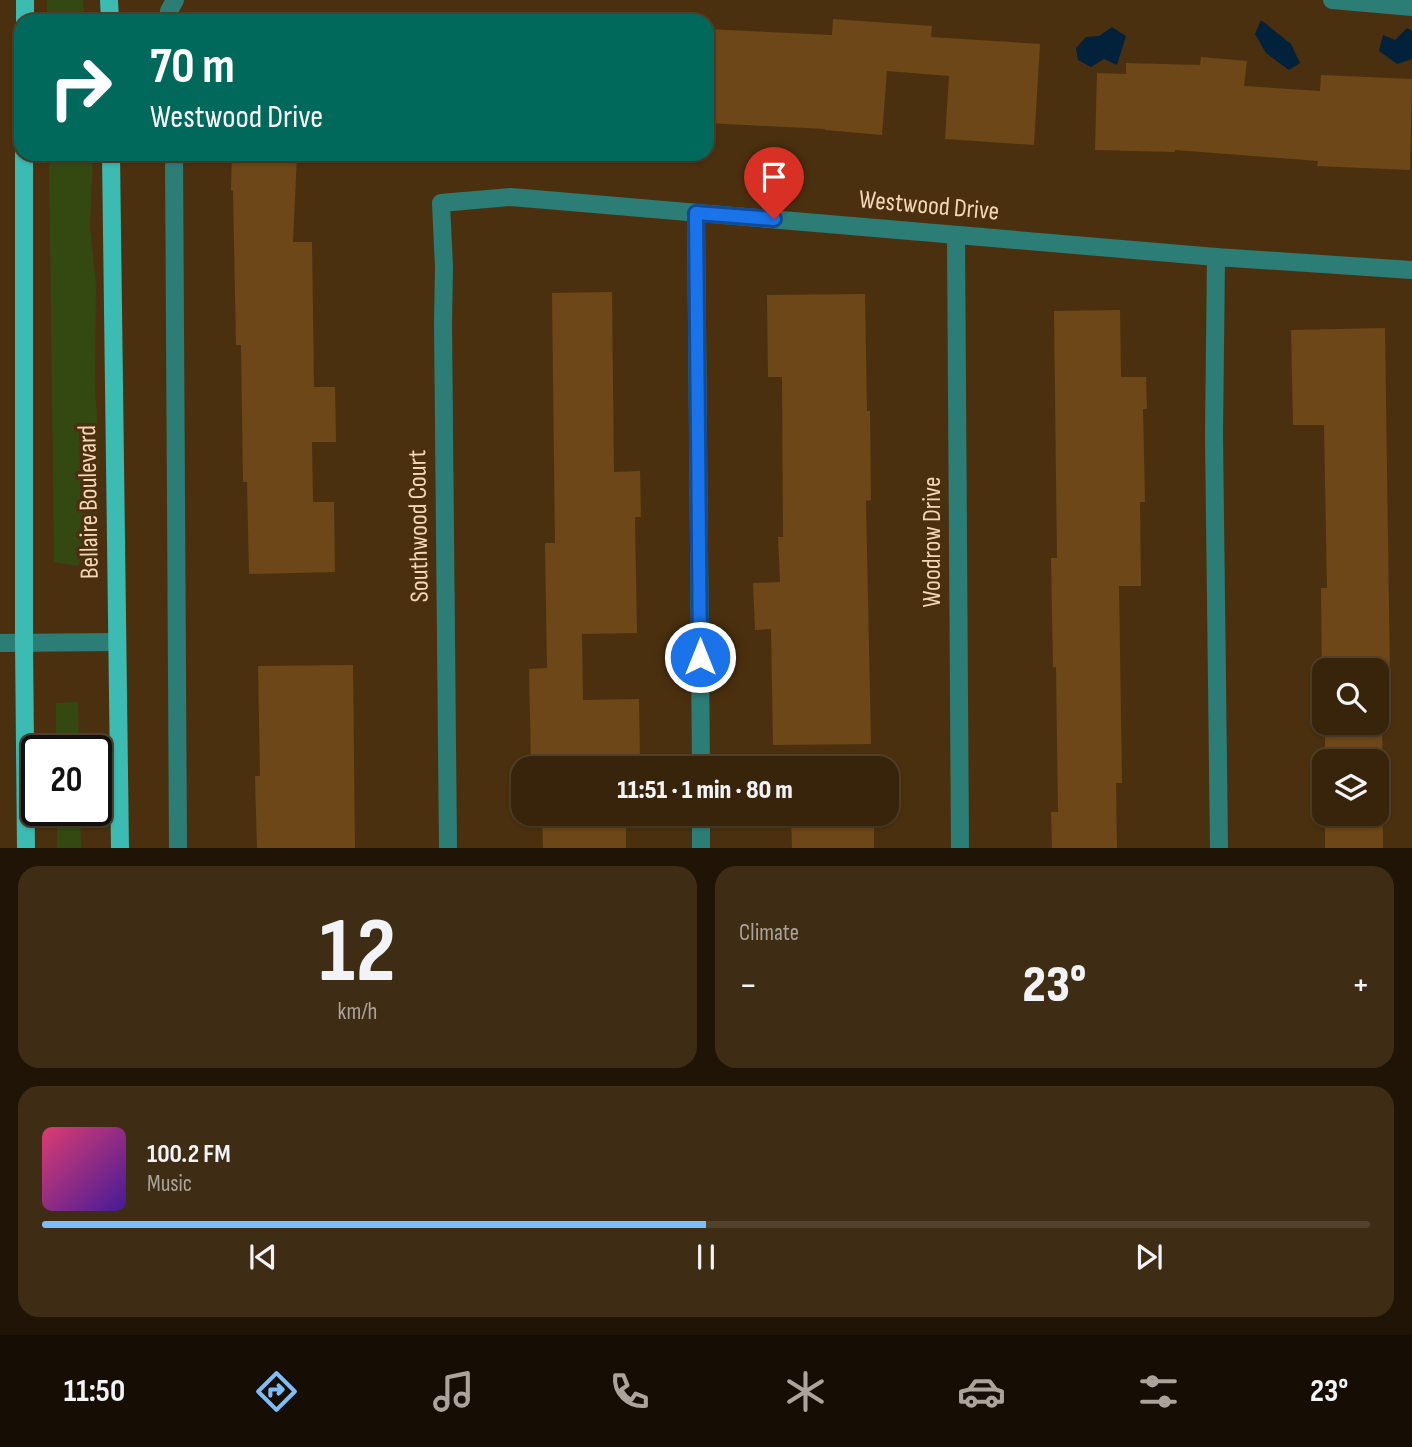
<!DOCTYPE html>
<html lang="en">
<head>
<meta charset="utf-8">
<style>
  :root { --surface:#38240b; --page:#3f2c14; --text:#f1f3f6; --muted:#aba49d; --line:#52412c; --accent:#7ebdf9 }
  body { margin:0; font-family:"Sofia Sans Condensed",sans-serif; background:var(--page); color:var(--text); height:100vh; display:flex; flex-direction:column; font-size:26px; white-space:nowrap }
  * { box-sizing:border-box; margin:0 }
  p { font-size:23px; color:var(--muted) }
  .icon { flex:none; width:38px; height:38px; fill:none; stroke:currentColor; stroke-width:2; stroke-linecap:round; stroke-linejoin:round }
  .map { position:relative; height:848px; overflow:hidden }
  .side { display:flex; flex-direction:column; gap:18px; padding:18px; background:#1f1406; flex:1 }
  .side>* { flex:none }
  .guide { position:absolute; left:14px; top:14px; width:700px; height:147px; border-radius:21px; box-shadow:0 2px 5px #0004,0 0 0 2px var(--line); background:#00695c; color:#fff; overflow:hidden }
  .tools { position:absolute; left:1312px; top:658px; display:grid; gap:14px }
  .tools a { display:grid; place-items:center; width:77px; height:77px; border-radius:14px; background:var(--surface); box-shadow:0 2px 5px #0004,0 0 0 2px var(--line); font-size:35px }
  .speed { position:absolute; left:21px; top:735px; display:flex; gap:14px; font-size:35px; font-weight:700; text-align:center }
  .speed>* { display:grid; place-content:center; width:91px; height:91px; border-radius:50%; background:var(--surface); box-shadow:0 2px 5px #0004,0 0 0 2px var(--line); line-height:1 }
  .speed .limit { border:4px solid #111; border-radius:10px; background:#fff; color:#111 }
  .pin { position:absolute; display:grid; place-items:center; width:60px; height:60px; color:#fff; margin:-72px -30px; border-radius:50% 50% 50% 0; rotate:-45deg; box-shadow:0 0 7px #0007 }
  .pin .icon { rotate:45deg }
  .me { position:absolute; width:77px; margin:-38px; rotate:0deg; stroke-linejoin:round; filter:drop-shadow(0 0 5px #0008) }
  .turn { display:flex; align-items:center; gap:24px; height:147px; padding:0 21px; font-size:32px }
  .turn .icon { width:91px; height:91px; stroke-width:2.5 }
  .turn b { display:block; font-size:49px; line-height:60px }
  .big { font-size:52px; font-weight:800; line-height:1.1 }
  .side .tile { flex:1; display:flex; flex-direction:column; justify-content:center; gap:10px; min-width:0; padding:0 24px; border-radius:21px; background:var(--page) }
  .side .dial { align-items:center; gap:0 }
  .dial b { font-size:91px; line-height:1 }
  .song { display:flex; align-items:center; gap:21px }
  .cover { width:84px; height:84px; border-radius:10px; background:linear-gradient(135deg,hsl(340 70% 55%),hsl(260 70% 35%)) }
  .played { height:7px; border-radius:4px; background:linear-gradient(90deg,var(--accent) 50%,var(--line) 50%) }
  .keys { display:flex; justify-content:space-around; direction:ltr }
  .heat { display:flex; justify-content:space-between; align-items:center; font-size:38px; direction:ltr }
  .side .tiles { flex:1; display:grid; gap:18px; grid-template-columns:1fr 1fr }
  .tile:last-child { grid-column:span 2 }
  .trip { position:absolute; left:511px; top:756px; width:388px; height:70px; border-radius:21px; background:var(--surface); box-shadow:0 2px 5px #0004,0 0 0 2px var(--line); font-weight:800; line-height:70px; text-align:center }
  .dock { display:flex; height:112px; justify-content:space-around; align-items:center; background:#160e04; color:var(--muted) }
  .dock .icon { width:49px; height:49px }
  .dock .active { color:var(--accent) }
  .dock b { font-size:32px; color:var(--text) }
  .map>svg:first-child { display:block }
  .green { fill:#344912 }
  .water { fill:#02213b }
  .building { fill:#6d4717; fill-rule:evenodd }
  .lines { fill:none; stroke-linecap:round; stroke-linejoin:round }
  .minor { stroke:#2d7d77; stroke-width:18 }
  .major { stroke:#3bbbb2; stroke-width:18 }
  .route-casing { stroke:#114b97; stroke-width:18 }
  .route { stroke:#1a73e8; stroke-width:12 }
  .labels { text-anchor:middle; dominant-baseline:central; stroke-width:7; stroke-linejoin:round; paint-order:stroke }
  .street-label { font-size:26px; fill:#f4d7b9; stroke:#4b300f }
</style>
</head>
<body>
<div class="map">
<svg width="1412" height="849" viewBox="0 0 1412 849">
  <rect width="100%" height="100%" fill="#4b300f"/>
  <g class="green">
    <polygon points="47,0 83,0 85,21 47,21"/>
    <polygon points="49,154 93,154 90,226 96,285 95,391 99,443 99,506 93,529 78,566 54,562"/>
    <polygon points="78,702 79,751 56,751 56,703"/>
    <polygon points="57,810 80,810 81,848 57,848"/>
  </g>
  <g class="water">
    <polygon points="1261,20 1291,44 1300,63 1289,70 1266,53 1255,34"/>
    <polygon points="1112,27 1126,36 1117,65 1104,59 1091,67 1078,60 1076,48 1086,37 1099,36"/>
    <polygon points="1407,28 1412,31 1412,59 1397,64 1379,51 1383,35 1395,40"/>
  </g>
  <g class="building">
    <polygon points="833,19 932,26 931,37 1040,44 1034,145 945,139 949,76 887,71 882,135 825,130 825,129 707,123 707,29 832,35"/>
    <polygon points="1201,57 1247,61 1244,86 1320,91 1321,75 1412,79 1410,170 1317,166 1318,161 1175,150 1175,152 1095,150 1097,73 1126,74 1126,63 1200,65"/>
    <polygon points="232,154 297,154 293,242 312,242 314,387 335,387 336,442 312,442 313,502 334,502 335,572 249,574 247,482 243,482 241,345 236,345 233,191 231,190"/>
    <polygon points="612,292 614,472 640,471 641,517 635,517 637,633 582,634 583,700 639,699 640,763 625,763 625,768 541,768 541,764 531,765 529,669 547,668 545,543 555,543 552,293"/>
    <polygon points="865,294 867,411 870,411 871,500 866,501 871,744 773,745 771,629 755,630 753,583 780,582 778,537 783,537 782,377 768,377 767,295"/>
    <polygon points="1120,310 1121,377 1146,377 1147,409 1143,409 1145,502 1140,502 1141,586 1119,586 1122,783 1116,783 1117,849 1052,849 1051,812 1058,812 1056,667 1053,667 1051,558 1057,558 1054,311"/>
    <path d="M1385,328L1390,679L1382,680L1383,849H1325V681H1322L1321,588H1327L1324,425H1293L1291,330ZM1325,670H1377V723H1325ZM1325,761H1377V814H1325Z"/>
    <polygon points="353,665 355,849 257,849 255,776 260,776 258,666"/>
    <polygon points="542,814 626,814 626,849 543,849"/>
    <polygon points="791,814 874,814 874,849 792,849"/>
  </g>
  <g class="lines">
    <g class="minor">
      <polyline points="1332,0 1412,7"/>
      <polyline points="170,21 169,11 175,0"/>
      <polyline points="174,154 178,849"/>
      <polyline points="696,213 701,768"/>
      <polyline points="956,235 960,849"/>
      <polyline points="1216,257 1214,435 1219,849"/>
      <polyline points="0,643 117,642"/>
      <polyline points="701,814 701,849"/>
      <polyline points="448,849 443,322 444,267 441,203 511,197 1216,257 1412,270"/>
    </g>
    <g class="major">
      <polyline points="109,0 110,21"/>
      <polyline points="25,21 25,0"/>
      <polyline points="24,154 24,643 26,849"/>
      <polyline points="111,154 120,849"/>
    </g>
  </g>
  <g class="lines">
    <defs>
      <polyline id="route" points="700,657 696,213 774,219"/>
    </defs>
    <use href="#route" class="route-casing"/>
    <use href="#route" class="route"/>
  </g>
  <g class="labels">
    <g class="street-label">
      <text transform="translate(929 206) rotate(5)">Westwood Drive</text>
      <text transform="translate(89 502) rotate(-91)">Bellaire Boulevard</text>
      <text transform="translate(419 526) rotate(-91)">Southwood Court</text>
      <text transform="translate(932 542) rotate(-90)">Woodrow Drive</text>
    </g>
  </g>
</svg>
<div class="tools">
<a><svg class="icon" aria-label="search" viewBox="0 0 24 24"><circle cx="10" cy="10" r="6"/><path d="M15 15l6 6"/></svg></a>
<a><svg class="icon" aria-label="layers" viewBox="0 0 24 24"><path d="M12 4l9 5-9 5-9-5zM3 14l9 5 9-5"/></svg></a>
</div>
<div class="speed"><div class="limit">20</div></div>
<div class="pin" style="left:774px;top:219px;background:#d93025"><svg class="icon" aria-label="arrive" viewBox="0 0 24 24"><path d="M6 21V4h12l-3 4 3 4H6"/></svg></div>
<svg class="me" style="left:700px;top:657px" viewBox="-20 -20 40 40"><circle r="17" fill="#1a73e8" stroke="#fff" stroke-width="3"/><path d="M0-11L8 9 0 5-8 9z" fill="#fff"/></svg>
<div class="trip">11:51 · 1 min · 80 m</div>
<div class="guide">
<div class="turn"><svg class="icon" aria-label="right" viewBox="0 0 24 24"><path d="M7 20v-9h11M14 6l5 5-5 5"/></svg><div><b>70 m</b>Westwood Drive</div></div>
</div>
</div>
<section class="side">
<div class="tiles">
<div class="tile dial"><b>12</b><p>km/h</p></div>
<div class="tile"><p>Climate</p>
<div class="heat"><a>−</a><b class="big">23°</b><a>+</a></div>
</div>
<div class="tile">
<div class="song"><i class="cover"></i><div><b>100.2 FM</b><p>Music</p></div></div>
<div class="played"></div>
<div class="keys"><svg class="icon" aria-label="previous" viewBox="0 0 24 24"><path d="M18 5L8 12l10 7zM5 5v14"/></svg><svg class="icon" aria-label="pause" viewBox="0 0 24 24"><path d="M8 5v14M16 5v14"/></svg><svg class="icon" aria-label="next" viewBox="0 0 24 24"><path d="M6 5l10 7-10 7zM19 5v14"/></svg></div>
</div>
</div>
</section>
<nav class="dock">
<b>11:50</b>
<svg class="icon active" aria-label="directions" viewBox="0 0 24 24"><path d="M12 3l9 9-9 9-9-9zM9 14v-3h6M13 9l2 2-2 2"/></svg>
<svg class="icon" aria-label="music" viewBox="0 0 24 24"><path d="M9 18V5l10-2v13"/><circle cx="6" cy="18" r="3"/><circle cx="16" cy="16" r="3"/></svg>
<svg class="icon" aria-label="phone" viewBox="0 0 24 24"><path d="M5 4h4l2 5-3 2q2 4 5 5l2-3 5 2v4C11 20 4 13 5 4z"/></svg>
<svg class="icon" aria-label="climate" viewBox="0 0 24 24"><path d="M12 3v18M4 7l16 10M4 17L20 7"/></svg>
<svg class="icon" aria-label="car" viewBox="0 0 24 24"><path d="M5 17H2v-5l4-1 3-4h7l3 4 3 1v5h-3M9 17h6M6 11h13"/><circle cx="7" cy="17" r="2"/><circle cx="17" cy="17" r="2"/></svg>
<svg class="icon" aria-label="filters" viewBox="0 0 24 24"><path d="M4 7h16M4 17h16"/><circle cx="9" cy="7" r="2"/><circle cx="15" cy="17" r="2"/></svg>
<b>23°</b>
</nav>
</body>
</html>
